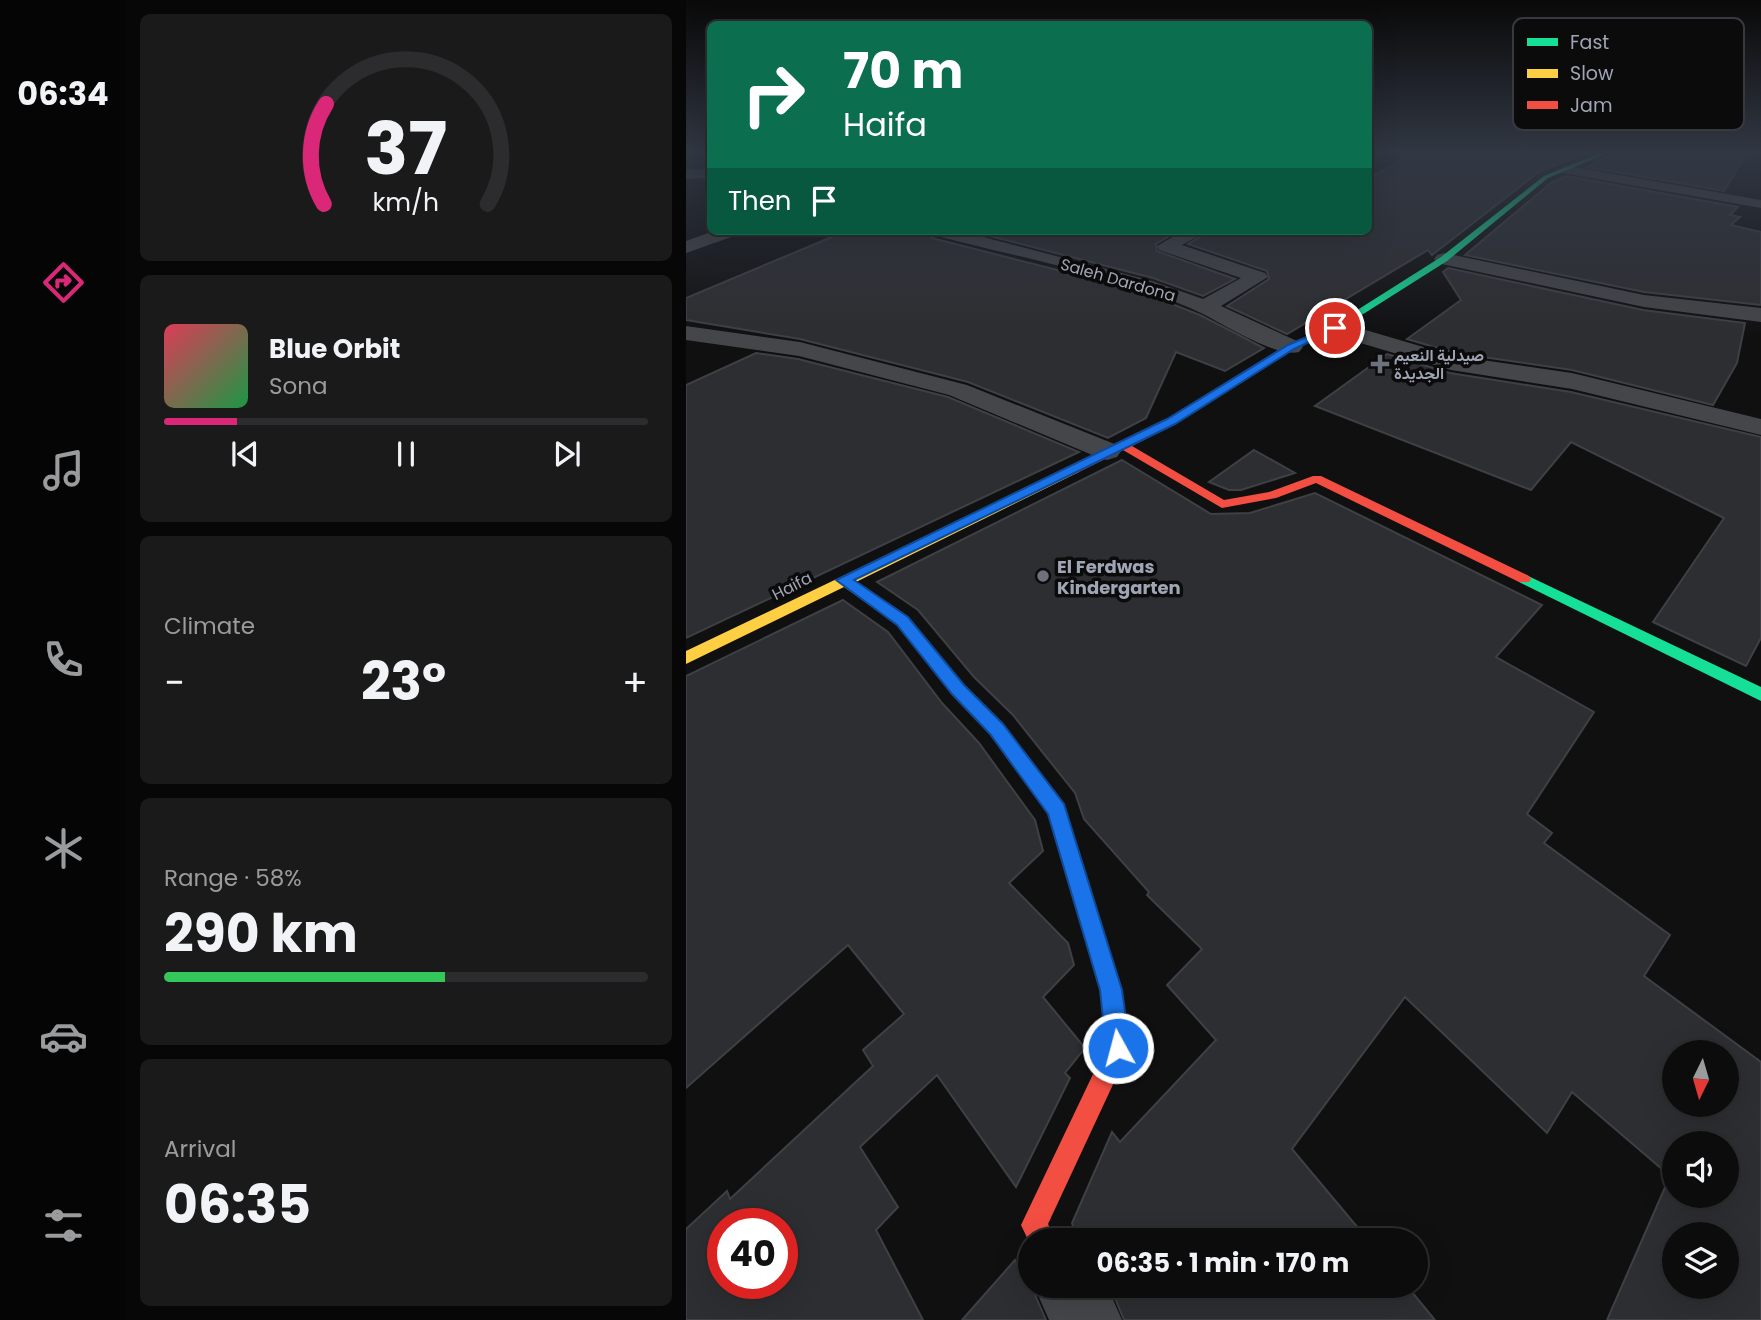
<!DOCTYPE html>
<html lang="en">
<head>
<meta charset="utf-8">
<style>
  :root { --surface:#0c0c0d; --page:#1a1a1b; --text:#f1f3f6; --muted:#9a9b9d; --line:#2c2c2e; --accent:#db2777 }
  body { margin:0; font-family:Poppins,Vazirmatn,sans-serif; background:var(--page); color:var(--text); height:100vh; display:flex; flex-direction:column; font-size:26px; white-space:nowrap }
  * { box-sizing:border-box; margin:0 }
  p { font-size:23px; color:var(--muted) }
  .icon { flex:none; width:38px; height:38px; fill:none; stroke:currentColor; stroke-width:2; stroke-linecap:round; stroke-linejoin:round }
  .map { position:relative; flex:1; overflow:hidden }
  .panel { display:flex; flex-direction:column; gap:14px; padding:14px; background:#070707; width:560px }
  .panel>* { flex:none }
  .banner { position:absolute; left:21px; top:21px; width:665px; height:214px; border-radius:10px; box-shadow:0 7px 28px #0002,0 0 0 2px var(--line); background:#0b6e4f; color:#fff; overflow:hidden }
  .needle { width:46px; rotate:185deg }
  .buttons { position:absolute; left:976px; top:1040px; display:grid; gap:14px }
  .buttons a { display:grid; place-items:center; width:77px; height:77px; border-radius:50%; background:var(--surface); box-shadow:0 7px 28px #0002,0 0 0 2px var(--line); font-size:35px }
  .speed { position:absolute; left:21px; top:1208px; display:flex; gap:14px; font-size:35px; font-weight:700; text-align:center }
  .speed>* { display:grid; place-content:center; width:91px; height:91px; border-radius:50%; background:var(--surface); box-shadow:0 7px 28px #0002,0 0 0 2px var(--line); line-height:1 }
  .speed .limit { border:10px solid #d22; background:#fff; color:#111 }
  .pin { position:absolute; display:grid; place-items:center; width:60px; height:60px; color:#fff; margin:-30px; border:4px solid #fff; border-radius:50%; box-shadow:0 2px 7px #0007 }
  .me { position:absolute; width:77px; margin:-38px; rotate:353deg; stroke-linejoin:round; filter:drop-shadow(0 0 5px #0008) }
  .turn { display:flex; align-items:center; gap:24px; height:147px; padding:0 21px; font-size:32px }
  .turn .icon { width:91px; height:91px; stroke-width:2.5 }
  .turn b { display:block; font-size:49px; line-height:60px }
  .then { display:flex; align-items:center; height:66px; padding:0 21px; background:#0003; gap:14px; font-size:26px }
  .big { font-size:52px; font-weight:700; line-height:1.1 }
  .panel .card { flex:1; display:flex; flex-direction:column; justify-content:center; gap:10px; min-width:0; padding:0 24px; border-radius:10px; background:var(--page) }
  .panel .dial { align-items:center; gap:0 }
  .dial svg { height:182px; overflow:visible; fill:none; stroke:var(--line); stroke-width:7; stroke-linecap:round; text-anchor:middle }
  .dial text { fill:var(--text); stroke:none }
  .song { display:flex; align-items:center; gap:21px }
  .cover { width:84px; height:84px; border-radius:10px; background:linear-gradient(135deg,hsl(350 70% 55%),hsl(140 70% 35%)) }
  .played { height:7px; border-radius:4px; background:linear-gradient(90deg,var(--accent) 15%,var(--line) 15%) }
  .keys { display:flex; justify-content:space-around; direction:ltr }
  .heat { display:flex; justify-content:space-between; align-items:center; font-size:38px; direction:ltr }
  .charge { height:10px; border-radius:5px; background:linear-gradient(90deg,#34c759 58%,var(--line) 0) }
  .trip { position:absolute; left:332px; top:1228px; width:410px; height:70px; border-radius:35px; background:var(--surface); box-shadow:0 7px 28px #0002,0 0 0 2px var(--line); font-weight:700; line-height:70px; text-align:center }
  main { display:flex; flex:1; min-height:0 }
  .tabs { display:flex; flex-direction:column; width:126px; justify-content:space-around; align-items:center; background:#050505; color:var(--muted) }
  .tabs .icon { width:49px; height:49px }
  .tabs .on { color:var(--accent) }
  .tabs b { font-size:32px; color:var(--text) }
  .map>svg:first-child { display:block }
  .building { fill:#2d2e31; stroke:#3e4045; stroke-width:2; fill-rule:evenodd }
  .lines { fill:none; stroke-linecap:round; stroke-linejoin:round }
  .lane { fill:#44464a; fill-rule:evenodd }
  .street { fill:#44464a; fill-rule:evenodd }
  .fast { fill:#16e098; fill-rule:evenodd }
  .slow { fill:#ffcf43; fill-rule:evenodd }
  .jam { fill:#f24e42; fill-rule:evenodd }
  .route { fill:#1a73e8; stroke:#114b97; stroke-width:2 }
  .poi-dot { fill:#6d717b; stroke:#0b0b0c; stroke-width:2.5 }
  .labels { text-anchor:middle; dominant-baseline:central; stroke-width:7; stroke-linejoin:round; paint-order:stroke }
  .far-street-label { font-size:16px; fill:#9fa5b4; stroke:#0b0b0c }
  .far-poi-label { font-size:16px; font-weight:bold; fill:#9fa5b4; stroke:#0b0b0c; text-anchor:start }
  .poi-label { font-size:18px; font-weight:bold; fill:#9fa5b4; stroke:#0b0b0c; text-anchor:start }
  .key { fill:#0b0b0c; stroke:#37393e; stroke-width:2 }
  .key-label { font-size:19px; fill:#9fa5b4 }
</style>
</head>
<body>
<main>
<nav class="tabs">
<b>06:34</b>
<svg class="icon on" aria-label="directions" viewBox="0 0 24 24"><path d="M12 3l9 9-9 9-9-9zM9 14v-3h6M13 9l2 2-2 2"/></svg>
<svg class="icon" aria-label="music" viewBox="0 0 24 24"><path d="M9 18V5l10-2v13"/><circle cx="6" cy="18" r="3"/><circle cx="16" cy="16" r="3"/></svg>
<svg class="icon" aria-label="phone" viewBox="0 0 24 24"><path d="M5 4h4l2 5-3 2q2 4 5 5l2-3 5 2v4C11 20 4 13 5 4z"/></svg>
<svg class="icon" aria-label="climate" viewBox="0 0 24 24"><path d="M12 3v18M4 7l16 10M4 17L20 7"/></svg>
<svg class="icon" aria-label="car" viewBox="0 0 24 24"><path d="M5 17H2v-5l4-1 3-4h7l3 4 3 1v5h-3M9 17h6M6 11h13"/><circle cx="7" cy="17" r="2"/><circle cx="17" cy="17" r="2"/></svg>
<svg class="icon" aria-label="filters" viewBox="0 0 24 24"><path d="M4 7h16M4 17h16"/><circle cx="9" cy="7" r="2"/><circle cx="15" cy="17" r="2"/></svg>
</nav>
<section class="panel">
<div class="card dial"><svg viewBox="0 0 100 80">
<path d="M14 69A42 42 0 1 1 86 69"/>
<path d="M14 69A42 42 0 0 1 15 25" stroke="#db2777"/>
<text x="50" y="56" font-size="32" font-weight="700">37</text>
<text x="50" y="72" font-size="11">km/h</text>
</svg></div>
<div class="card">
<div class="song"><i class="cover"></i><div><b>Blue Orbit</b><p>Sona</p></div></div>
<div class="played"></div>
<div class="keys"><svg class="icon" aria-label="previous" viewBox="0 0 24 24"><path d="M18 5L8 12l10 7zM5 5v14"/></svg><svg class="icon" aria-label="pause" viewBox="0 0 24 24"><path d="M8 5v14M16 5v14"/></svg><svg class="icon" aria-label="next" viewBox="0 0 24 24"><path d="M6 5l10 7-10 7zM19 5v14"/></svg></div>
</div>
<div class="card"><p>Climate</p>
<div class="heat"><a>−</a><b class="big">23°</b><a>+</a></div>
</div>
<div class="card"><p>Range · 58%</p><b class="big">290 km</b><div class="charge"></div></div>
<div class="card"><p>Arrival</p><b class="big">06:35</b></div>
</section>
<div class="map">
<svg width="1075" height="1320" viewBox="0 0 1075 1320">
  <rect width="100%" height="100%" fill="#101011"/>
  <g class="building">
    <polygon points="728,153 899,153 853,172 746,255 742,250 601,334 541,306 583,279 581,271 502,244 523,231 682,231 682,179"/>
    <polygon points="928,153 1061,153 1038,191 901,167"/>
    <polygon points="880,176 1052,207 1044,215 1054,217 1045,225 1075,232 1075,305 958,292 779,255 866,182"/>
    <polygon points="160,231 241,231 246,238 450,290 514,315 578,348 539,371 490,352 460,418 422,438 282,382 114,339 0,320 0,298"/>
    <polygon points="284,231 492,231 470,244 471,251 549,279 517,296 467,278"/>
    <polygon points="762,268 957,310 1059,323 1051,363 1027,405 886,370 769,353 721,339 775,300 757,272"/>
    <polygon points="70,353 112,359 262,397 393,452 0,638 0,385"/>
    <polygon points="701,354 764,373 885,392 1075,437 1075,638 1060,666 967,622 1038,518 885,442 845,490 629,406"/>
    <polygon points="568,450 609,473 555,490 543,490 523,482"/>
    <path d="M436,460L525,514L564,513L629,493L856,605L810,657L908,712L841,814L866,833L858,843L984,935L958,976L1075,1062V1320H921L984,1176L886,1092L861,1133L719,997L606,1149L683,1241H392L386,1223L426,1132L434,1142L530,1040L481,985L516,949L461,895L463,892L398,819L389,793L327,715L288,677L232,610L191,582ZM989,1052H1041V1104H989ZM989,1143H1041V1195H989ZM989,1234H1041V1286H989Z"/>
    <path d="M157,600L202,632L256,703L293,743L349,820L357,851L323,883L382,943L388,965L357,997L399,1048L379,1073L384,1078L330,1187L251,1075L174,1147L212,1207L190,1230L237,1320H0V1229L41,1191L44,1199L187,1066L177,1050L218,1014L162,945L0,1088V676ZM37,1223H96V1283H37Z"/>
    <polygon points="329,1260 333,1266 345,1271 345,1286 360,1320 276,1320"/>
    <polygon points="424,1286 721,1286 749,1320 438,1320"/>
  </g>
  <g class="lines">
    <polygon class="lane" points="882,166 1075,200 1075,208 877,173 877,167"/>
    <g class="street">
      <polygon points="0,169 24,170 24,178 0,179"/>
      <polygon points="28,231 54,231 51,235 0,253 0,241"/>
      <path d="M244,231H274L466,281L517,299L555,278L473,250L471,246L497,231H521L496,245L579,273L582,277L535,306L613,342L617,347L613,352C591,358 537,324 515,313C433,275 334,258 247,235Z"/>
      <polygon points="758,253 958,295 1075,308 1075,322 958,307 751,263 748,259 751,255"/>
      <polygon points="649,321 768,356 886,373 1075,419 1075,435 886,389 765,370 641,333 638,328"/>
      <polygon points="0,326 114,342 281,385 431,445 435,451 431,457 421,460 411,457 263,395 113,356 0,340"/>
      <polygon points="348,1286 421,1286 436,1320 363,1320"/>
    </g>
    <g class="fast">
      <polygon points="914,153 922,153 862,178 761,261 652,330 628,340 623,337 646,326 755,257 858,176"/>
      <polygon points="838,574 1075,687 1075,701 833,582 831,579"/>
    </g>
    <polygon class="slow" points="389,465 395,469 393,472 170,582 222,617 278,685 316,724 378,804 412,913 409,920 402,923 395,920 392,913 363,814 304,734 266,695 212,625 158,587 0,664 0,651"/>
    <g class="jam">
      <polygon points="625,335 633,337 608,349 489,424 446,446 538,500 583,492 627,476 635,476 843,576 845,579 843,582 833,582 630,483 590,498 536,508 437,450 393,472 385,472 383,469 481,420 602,345"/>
      <polygon points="402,903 409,906 412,913 436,990 444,1048 362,1224 370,1241 345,1241 345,1246 335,1225 420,1047 414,990 392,913 395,906"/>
    </g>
  </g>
  <linearGradient id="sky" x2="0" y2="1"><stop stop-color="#090909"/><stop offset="0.45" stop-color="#313743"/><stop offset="1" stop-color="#313743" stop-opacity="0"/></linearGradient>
  <rect width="1075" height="338" fill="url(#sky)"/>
  <polygon class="route" points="646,326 654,328 608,349 489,424 168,580 222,617 278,685 317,724 378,804 436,990 444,1048 441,1056 432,1059 424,1056 420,1048 414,990 362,814 304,734 266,694 211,625 150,580 481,419 602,345"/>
  <g class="poi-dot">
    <path d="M690.5 353.5h7v7h7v7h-7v7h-7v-7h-7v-7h7z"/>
    <circle cx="357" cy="576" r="7"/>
  </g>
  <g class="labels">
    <g class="far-street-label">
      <text transform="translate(432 280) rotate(16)">Saleh Dardona</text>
      <text transform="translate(106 586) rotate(-27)">Haifa</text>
    </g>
    <g class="far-poi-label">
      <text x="708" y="355">صيدلية النعيم<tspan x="708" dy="18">الجديدة</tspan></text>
    </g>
    <g class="poi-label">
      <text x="371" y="566">El Ferdwas<tspan x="371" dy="21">Kindergarten</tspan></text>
    </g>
  </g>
  <rect x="827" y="18" width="231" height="112" rx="10" class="key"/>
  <rect x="841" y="38" width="31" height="8" fill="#16e098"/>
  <rect x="841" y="69" width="31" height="9" fill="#ffcf43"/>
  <rect x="841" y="101" width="31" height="8" fill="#f24e42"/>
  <g class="key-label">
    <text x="884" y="49">Fast</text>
    <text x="884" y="80">Slow</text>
    <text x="884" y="112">Jam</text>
  </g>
</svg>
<div class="buttons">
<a><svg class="needle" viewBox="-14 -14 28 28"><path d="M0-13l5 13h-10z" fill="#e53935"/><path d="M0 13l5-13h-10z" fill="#9a9b9d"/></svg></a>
<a><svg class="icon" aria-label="sound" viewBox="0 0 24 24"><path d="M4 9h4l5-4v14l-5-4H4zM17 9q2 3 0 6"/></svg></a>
<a><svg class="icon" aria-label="layers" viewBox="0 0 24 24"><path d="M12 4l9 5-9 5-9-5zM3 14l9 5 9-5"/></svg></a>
</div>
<div class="speed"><div class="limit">40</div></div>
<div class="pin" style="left:649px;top:328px;background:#d93025"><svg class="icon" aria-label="arrive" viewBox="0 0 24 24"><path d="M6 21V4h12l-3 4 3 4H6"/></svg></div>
<svg class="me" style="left:432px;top:1048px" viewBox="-20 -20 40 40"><circle r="17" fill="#1a73e8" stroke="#fff" stroke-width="3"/><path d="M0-11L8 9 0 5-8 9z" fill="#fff"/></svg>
<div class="trip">06:35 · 1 min · 170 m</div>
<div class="banner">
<div class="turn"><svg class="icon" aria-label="right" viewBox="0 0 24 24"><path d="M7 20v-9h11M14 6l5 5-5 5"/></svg><div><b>70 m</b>Haifa</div></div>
<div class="then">Then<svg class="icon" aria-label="arrive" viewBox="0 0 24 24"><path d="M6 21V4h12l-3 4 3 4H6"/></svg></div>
</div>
</div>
</main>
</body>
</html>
